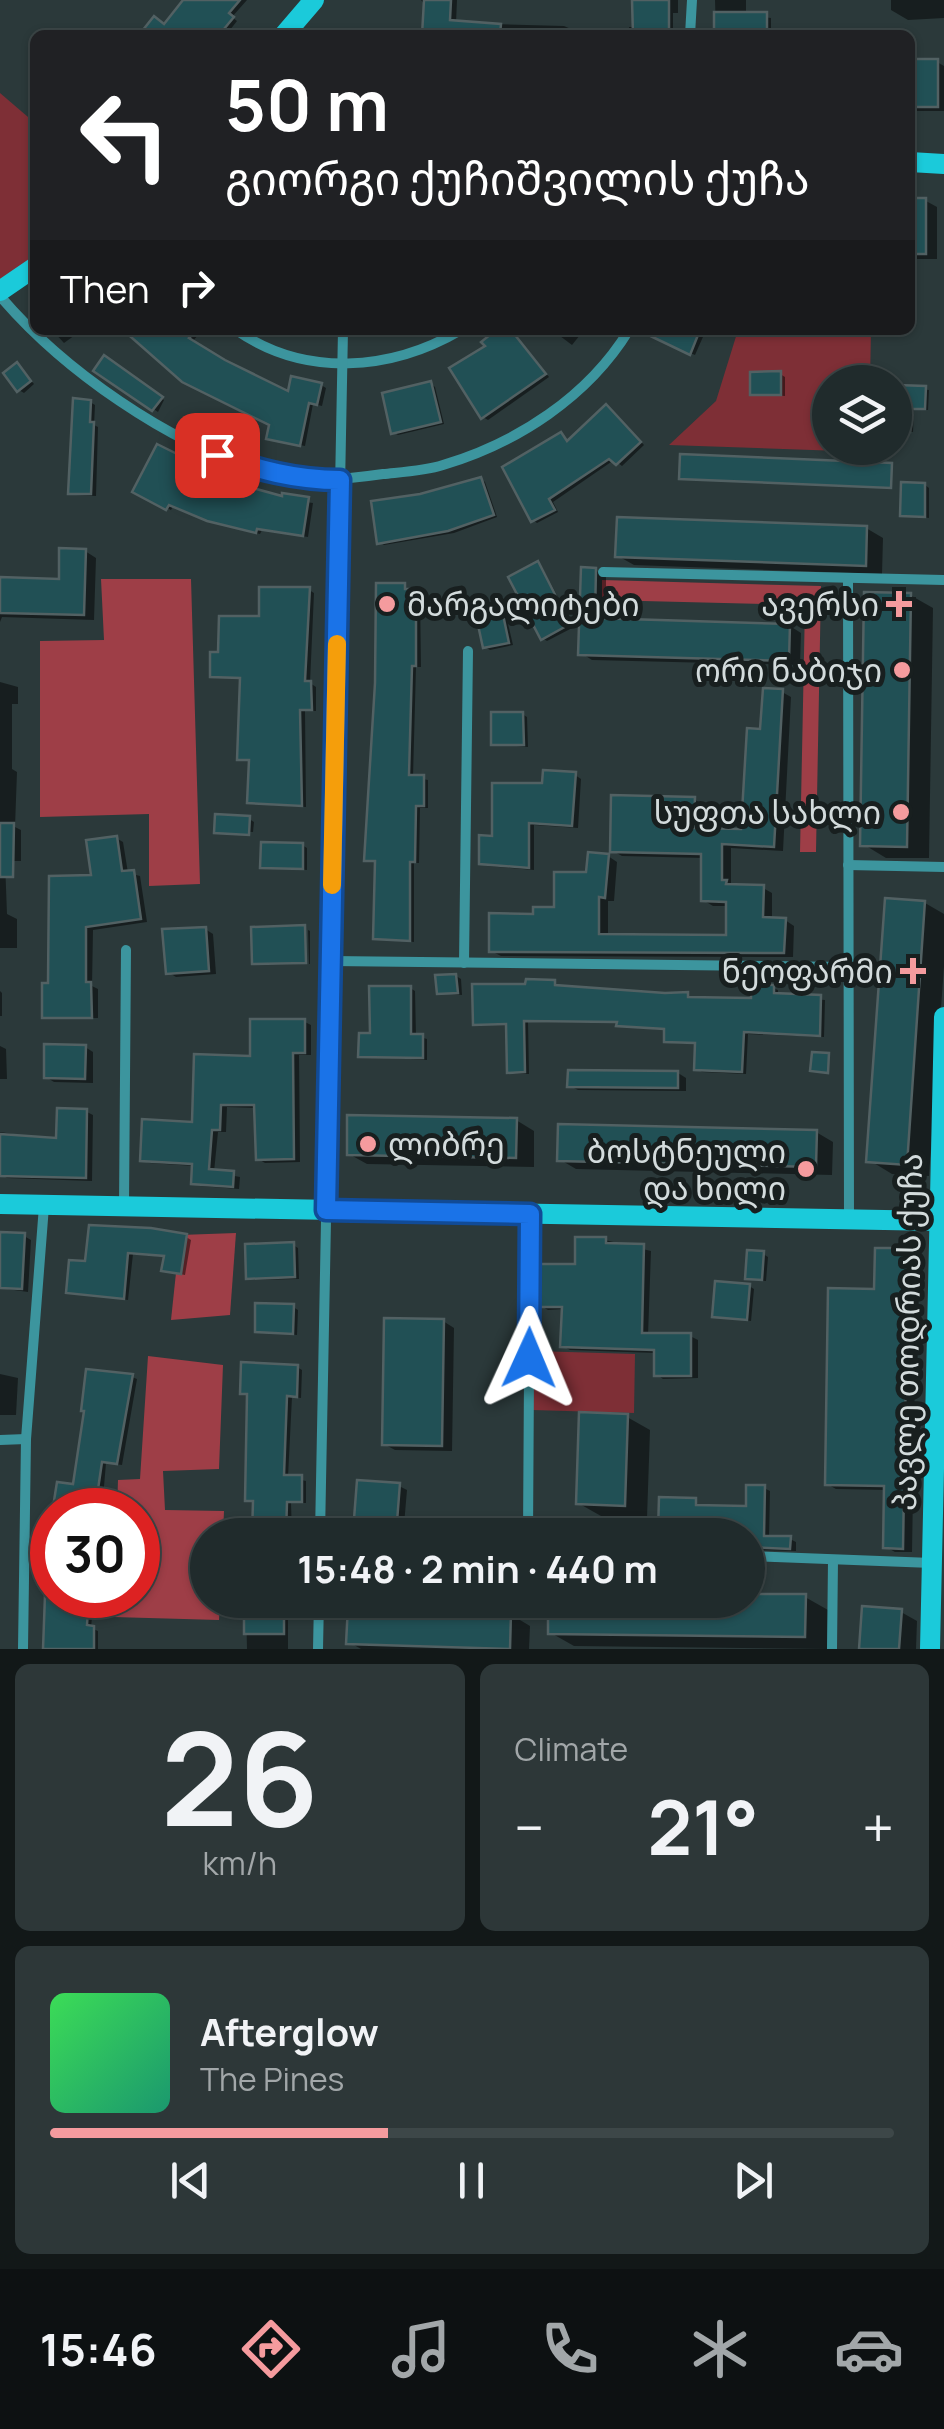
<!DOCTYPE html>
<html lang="en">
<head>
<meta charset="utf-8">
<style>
  :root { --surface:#202b2c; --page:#2d3738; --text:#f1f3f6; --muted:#a2a7a9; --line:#3d4748; --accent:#f59b9e }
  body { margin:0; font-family:Manrope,"Noto Sans Georgian",sans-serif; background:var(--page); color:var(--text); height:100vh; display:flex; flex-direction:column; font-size:38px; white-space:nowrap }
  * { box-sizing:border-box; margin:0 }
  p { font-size:32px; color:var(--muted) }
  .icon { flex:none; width:55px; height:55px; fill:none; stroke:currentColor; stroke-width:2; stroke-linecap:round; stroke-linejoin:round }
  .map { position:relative; height:1649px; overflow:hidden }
  .side { display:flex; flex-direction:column; gap:15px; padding:15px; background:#121818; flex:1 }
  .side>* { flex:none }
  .banner { position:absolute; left:30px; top:30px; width:885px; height:305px; border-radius:15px; box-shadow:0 2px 8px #0004,0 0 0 2px var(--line); background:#202124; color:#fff; overflow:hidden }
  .controls { position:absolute; left:812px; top:365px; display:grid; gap:20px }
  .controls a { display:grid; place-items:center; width:100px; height:100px; border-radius:50%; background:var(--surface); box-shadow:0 2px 8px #0004,0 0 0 2px var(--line); font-size:50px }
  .speed { position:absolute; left:30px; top:1488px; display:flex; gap:20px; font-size:50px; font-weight:700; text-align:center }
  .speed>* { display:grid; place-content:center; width:130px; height:130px; border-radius:50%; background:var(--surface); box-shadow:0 2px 8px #0004,0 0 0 2px var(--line); line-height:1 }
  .speed .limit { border:15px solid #d22; background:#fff; color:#111 }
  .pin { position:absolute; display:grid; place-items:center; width:85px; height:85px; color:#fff; margin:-42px; border-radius:20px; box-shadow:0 5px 15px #0006 }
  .me { position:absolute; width:110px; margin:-55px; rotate:1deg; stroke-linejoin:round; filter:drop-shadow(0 0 8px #0008) }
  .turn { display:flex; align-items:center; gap:35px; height:210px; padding:0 30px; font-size:45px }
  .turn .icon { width:130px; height:130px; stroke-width:2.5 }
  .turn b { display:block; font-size:70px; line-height:85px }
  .then { display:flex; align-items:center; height:95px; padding:0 30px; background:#0003; gap:20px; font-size:38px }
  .big { font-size:75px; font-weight:700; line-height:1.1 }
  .side .tile { flex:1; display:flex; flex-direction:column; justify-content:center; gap:15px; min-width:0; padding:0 35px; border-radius:15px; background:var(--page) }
  .side .dial { align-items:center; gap:0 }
  .dial b { font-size:130px; line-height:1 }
  .song { display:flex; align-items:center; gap:30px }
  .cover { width:120px; height:120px; border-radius:15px; background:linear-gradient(135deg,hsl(130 70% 55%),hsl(160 70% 35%)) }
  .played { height:10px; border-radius:5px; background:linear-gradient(90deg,var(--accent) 40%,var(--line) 40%) }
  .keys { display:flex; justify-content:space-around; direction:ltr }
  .heat { display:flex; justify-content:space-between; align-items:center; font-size:55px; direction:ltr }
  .side .tiles { flex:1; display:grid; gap:15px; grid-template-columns:1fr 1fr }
  .tile:last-child { grid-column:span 2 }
  .trip { position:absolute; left:190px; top:1518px; width:575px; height:100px; border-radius:50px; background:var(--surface); box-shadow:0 2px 8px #0004,0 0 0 2px var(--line); font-weight:700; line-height:100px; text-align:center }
  .tabs { display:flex; height:160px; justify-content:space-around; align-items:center; background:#0d1112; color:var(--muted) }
  .tabs .icon { width:70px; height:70px }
  .tabs .selected { color:var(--accent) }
  .tabs b { font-size:45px; color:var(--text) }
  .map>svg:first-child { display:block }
  .green { fill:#7e2f36 }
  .forest { fill:#9e3e47 }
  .shadow { fill:#0007 }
  .building { fill:#215055; stroke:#526163; stroke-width:2.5 }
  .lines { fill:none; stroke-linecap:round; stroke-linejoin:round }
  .street { stroke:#3c959e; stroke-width:10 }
  .secondary { stroke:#1bcada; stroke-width:20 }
  .route-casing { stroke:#114b97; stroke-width:25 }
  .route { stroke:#1a73e8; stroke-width:18 }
  .slow { stroke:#f59e0b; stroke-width:18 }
  .poi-dot { fill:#f59b9e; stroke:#181f1f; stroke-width:4 }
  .labels { text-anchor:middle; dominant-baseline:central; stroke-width:10; stroke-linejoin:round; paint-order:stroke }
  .poi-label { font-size:32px; fill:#d3dbdc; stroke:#181f1f; text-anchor:end }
  .street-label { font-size:32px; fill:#d3dbdc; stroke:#181f1f }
</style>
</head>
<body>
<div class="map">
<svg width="944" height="1649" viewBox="0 0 944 1649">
  <rect width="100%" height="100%" fill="#2b393a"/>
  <g class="green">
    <polygon points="0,93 35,123 35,257 0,281"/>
    <polygon points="738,330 871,330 870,382 830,382 830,448 869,448 869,452 669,445 716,401"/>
    <polygon points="534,1351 635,1354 634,1413 532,1410"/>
  </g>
  <g class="forest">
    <polygon points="101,579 191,579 200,884 149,886 149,814 40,817 40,641 104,640"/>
    <polygon points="602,580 821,586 816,852 800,852 805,605 602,600"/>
    <polygon points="236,1233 230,1315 171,1320 180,1235"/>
    <polygon points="148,1356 223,1365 219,1469 163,1471 165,1510 224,1511 223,1535 208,1535 208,1600 220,1600 219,1620 113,1617 114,1595 138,1595 138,1510 117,1510 118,1480 140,1479"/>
  </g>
  <g class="shadow">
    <polygon points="187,0 247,0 232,17 237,21 226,35 142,35 165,26"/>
    <polygon points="421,0 457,0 456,23 564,26 571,29 571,35 424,35 426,6"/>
    <polygon points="634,0 678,0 678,13 673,13 673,35 629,35 629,27 635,27"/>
    <polygon points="715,0 746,0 746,15 771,18 771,35 716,35"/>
    <polygon points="891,0 944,0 944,18 908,20 891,10"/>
    <polygon points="910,62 937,62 944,66 944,111 910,111"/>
    <polygon points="910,201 926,201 937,207 937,259 910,259"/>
    <polygon points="52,330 82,330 64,343"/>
    <polygon points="121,330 194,330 199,334 192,342 226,363 290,394 321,385 326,388 322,406 313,404 305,446 274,440 272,424"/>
    <polygon points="381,330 420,330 420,332 386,333"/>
    <polygon points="500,330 512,331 549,377 488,420 483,417 488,347"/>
    <polygon points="552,330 584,330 572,345"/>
    <polygon points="650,330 706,330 695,355 652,337 648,335"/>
    <polygon points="105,358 164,400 158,412 96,370"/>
    <polygon points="17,365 34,384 24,393 19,390"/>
    <polygon points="780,374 785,377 785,396 753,394"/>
    <polygon points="431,384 435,387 444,424 398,435 393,432"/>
    <polygon points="899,387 929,390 928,410 914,410 913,432 897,430"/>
    <polygon points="90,402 95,405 94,425 98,427 96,496 76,495 71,492"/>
    <polygon points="611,410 644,445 622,466 614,460 553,502 558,512 537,523 533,520 561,435 569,442"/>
    <polygon points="158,447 237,486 284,499 313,503 308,537 262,530 260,534 214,522 174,505 171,510 135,491"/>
    <polygon points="481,479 485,482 497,517 454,533 384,545 379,542 450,490"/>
    <polygon points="925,485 929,488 929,518 903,515"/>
    <polygon points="866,528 883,538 882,574 634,565 618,556"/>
    <polygon points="85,551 96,558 94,620 2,617 0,622 0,580 61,582"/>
    <polygon points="538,564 542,567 574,627 547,641 542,638"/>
    <polygon points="595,570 606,577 606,621 790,626 801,633 800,665 592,660 581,653"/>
    <polygon points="404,585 409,591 420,594 421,667 416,667 413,777 428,780 428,808 420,808 419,863 414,863 414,942 376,938 377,862 366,860"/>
    <polygon points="309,590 314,593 310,683 316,687 316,711 305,711 306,807 254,804 250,802 251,761 240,758 242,679 212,676 221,655 261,619"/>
    <polygon points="910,595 933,608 929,858 886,858 863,844"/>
    <polygon points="500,608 505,611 513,645 490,650 485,647"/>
    <polygon points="0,682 18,687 18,704 12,704 12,769 17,772 15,827 21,830 21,861 5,861 7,914 17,919 17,948 0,948"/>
    <polygon points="782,692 791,697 783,851 731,848 731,886 763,888 772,893 772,920 785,920 794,926 793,957 501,956 491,951 536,916 556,910 608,856 617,862 614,901 608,901 608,937 728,937 729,906 713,906 703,900 704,858 622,856 613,851 694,799 703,805 703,830 744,832 763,732"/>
    <polygon points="522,714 527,717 528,747 494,744"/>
    <polygon points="575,775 581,779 578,828 534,825 534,870 487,866 481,863 495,838 545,786"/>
    <polygon points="249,819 254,822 253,832 218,830"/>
    <polygon points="116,838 123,842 128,873 140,876 147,922 93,930 92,986 98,989 98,1018 52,1018 51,985 94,878"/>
    <polygon points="302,845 307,848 307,870 263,866"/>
    <polygon points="925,903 944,914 944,966 929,1176 892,1174 869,1160"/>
    <polygon points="303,928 304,964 259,965 254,962"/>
    <polygon points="205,929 213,934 216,974 176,977 168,972"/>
    <polygon points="308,930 310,931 310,964 309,964"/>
    <polygon points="456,976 461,979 462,995 439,993"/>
    <polygon points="554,982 559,988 687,994 692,1000 753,1000 773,988 778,990 778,996 825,1000 824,1037 748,1034 746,1074 702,1072 697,1069 698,1044 671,1043 667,1041 667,1030 624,1027 617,1023 528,1022 529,1074 514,1074 510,1071 508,1026 475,1023 475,987"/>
    <polygon points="410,988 415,991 416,1036 427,1039 427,1060 361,1056 372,1036"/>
    <polygon points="0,991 2,993 2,1016 0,1016"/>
    <polygon points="305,1022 311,1025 311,1055 299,1055 300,1162 265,1163 258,1159 256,1108 227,1107 226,1132 218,1132 214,1172 240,1177 239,1189 200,1186 193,1183 195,1166 149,1163 142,1160 194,1125 252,1059"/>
    <polygon points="0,1046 6,1049 7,1079 0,1079"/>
    <polygon points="85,1047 93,1052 93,1083 54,1082 46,1077"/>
    <polygon points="678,1073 686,1078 686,1091 578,1090 570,1086"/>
    <polygon points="87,1112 93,1115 92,1181 7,1178 0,1174 0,1132 58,1141"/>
    <polygon points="516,1120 534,1131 534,1167 367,1164 349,1154"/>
    <polygon points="816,1132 833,1142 832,1175 576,1169 559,1159"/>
    <polygon points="0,1235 24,1236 31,1240 28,1292 0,1288"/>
    <polygon points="186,1237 191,1240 185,1275 169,1272 166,1257 133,1254 128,1300 69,1292 88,1264"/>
    <polygon points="605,1240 651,1251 648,1336 690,1336 698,1340 698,1378 663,1379 656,1374 656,1353 570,1350 563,1346 564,1309 548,1310 541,1306"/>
    <polygon points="293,1245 298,1248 299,1279 253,1280 248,1277"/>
    <polygon points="908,1251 917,1256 912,1552 895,1552 886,1547 887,1490 836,1489 827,1484 876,1291"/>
    <polygon points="763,1254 768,1257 766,1281 752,1280 747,1278"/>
    <polygon points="749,1286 754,1289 751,1321 715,1316"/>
    <polygon points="293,1307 298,1310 297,1335 257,1331"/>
    <polygon points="443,1321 454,1328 452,1451 395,1450 384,1444"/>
    <polygon points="297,1367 302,1370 301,1398 292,1397 288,1477 306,1481 306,1503 291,1503 292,1535 255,1535 255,1502 248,1500 248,1395 243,1393"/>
    <polygon points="0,1374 18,1378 16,1415 0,1415"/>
    <polygon points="132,1377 137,1379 122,1465 106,1463 102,1510 56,1510 59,1485 75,1487"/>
    <polygon points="627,1417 650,1430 647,1518 601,1516 578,1503"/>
    <polygon points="399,1486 407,1490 404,1525 365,1522 357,1517"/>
    <polygon points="764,1488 770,1491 769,1538 790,1539 796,1542 796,1551 754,1550 748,1546 748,1535 666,1534 660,1530 695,1501 701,1508 748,1509"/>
    <polygon points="50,1533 52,1533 52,1595 94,1595 91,1628 98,1631 98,1649 49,1649 47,1602 44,1600"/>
    <polygon points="748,1596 805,1597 828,1610 827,1649 574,1646 551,1633 551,1600 748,1600"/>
    <polygon points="250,1600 288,1600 288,1649 247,1649 246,1609 250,1609"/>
    <polygon points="901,1612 917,1621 916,1649 861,1649"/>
    <polygon points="510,1614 530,1626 529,1649 361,1649 349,1642"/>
  </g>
  <g class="building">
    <polygon points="183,0 240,0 229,13 234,17 219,35 139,35 154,16 164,24"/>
    <polygon points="424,0 451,0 450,20 501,24 500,35 422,35"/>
    <polygon points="632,0 669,0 669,35 633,35"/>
    <rect x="714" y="12" width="53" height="23"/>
    <rect x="910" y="59" width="28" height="48"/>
    <rect x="910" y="198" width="16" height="56"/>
    <polygon points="123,330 197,330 189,338 225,360 288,391 291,376 322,383 317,405 309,403 300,446 266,439 269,425 182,382"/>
    <polygon points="496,330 511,330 546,374 481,419 449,368 485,346 481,342"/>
    <polygon points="638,330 700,330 690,355"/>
    <polygon points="104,355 163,397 152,411 93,371"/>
    <polygon points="17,362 31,381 17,392 3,373"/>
    <polygon points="781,371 781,395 750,395 750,372"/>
    <polygon points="431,381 441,422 391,434 382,393"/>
    <polygon points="896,385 926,386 925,409 911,409 910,432 895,431"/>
    <polygon points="73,398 91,400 90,422 94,422 91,494 68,494"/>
    <polygon points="606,404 641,442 616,465 609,459 549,499 555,510 531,522 502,467 561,432 567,441"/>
    <polygon points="157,444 191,461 190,464 238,484 282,496 282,493 309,497 303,536 257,529 256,533 207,521 169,505 166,510 132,492"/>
    <polygon points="680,454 892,463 891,488 679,479"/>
    <polygon points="481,477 494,515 448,531 377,544 371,501 420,494"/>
    <polygon points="901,482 925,483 925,517 900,516"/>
    <polygon points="617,517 867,526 866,566 615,557"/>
    <polygon points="59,548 86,549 84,615 0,613 0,577 59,579"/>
    <polygon points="538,561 570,624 541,640 508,577"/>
    <polygon points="581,567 596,568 595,618 790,624 789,661 578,655"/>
    <polygon points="376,583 405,583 405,589 416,589 416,666 412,666 409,775 424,775 424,806 416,806 415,862 410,862 410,941 373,939 375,861 364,861 375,683"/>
    <polygon points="259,587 310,587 305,681 311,681 312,710 300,710 302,806 247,803 249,760 237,760 240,678 210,677 210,652 218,652 219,616 259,616"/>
    <polygon points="864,592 911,593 907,847 860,846"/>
    <polygon points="501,605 509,643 483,648 475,611"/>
    <polygon points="763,688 783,689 774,847 722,844 722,880 727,880 726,884 764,885 763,917 786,918 784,953 489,952 489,913 533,914 533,907 554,907 554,872 586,872 588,852 609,854 605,898 599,897 599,934 726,935 726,902 701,901 701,854 610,852 611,795 695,797 694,828 741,829 747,728 760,729"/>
    <polygon points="491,712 523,712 524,745 491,745"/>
    <polygon points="543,770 576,772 572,826 529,823 529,868 479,864 479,835 492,836 492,783 542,783"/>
    <polygon points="215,814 250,816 249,835 214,833"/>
    <polygon points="0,823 14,823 13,877 0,877"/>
    <polygon points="117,836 122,871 134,870 141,919 86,927 86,982 91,982 92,1018 42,1018 42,983 48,983 49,876 91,875 86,840"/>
    <polygon points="261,842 303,843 303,869 260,868"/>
    <polygon points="885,898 925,901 907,1165 866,1162"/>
    <polygon points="305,925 306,963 252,964 251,927"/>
    <polygon points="206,927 209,971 166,974 162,929"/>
    <polygon points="456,974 458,993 437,994 435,975"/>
    <polygon points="526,979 555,980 555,985 665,993 688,992 688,997 751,998 751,984 774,985 774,993 821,995 820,1036 744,1032 742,1072 694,1070 695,1043 664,1042 664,1029 616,1026 617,1022 524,1021 525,1072 507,1073 506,1024 473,1025 472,984 525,984"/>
    <polygon points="369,986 411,986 411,1034 423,1034 423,1058 358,1057 359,1033 370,1033"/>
    <polygon points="250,1019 305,1019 305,1053 293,1053 294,1159 256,1160 254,1105 221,1105 220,1130 212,1130 209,1169 234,1171 233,1187 191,1184 192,1164 140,1161 142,1119 192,1122 194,1054 250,1056"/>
    <polygon points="44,1044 86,1045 85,1079 44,1078"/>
    <polygon points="812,1052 829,1053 828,1073 810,1071"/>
    <polygon points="568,1070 678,1071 678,1088 567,1087"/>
    <polygon points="57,1108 87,1109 86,1178 0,1176 0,1134 56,1138"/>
    <polygon points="347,1115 517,1118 516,1158 347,1155"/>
    <polygon points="558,1124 817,1130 816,1167 557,1161"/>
    <polygon points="89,1225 151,1228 187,1234 181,1274 161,1271 164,1256 128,1253 124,1299 66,1293 69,1260 85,1261"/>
    <polygon points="0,1232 25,1233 22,1289 0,1288"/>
    <polygon points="575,1237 606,1237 606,1243 644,1244 642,1333 691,1333 691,1376 654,1376 654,1350 560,1347 562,1307 538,1307 538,1264 575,1264"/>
    <polygon points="294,1242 295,1277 246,1279 245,1244"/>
    <polygon points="875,1248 908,1248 903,1549 883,1548 884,1486 825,1485 828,1288 874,1289"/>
    <polygon points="747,1250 764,1251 762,1280 745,1279"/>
    <polygon points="715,1281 750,1284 747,1320 712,1317"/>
    <polygon points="255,1303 294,1304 293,1334 255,1332"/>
    <polygon points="384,1318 444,1319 442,1446 382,1445"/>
    <polygon points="241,1362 298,1365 297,1397 287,1396 284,1475 302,1475 302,1502 287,1502 286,1535 252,1535 253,1501 245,1501 247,1394 240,1394"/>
    <polygon points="86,1369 133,1374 117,1464 102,1462 95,1510 53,1507 57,1482 73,1484 84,1411 81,1411"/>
    <polygon points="579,1412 628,1414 625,1506 576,1504"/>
    <polygon points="357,1480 400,1483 397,1522 354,1519"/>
    <polygon points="746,1485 765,1485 764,1536 791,1536 790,1549 748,1547 748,1535 658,1532 659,1497 696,1498 696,1505 746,1506"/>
    <polygon points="748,1594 806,1594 805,1637 548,1634 548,1600 748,1600"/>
    <polygon points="45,1595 89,1595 87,1625 94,1626 94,1649 43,1649"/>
    <polygon points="348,1606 511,1612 510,1649 346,1644"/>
    <polygon points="862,1606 902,1609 899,1649 859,1649"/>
    <rect x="244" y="1607" width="40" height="27"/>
  </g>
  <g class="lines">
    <g class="street">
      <polyline points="690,35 692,0"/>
      <path d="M0,296C63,370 169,444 262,471C303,483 342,480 383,474C402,472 424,471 443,465C517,443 588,397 629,330"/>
      <path d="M236,330C305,378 391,371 461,330"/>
      <polyline points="603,572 944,580"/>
      <polyline points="848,580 849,1219"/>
      <polyline points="848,865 944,867"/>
      <polyline points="331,961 848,967"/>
      <polyline points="464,963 468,651"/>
      <polyline points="124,1206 126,950"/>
      <polyline points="0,1440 26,1439"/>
      <polyline points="320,1535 343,330"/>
      <polyline points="528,1535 530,1214"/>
      <polyline points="748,1556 932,1563"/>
      <polyline points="23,1649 26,1439 44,1206"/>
      <polyline points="318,1649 319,1600"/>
      <polyline points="832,1649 833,1560"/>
    </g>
    <g class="secondary">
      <polyline points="284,35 314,0"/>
      <polyline points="910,162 944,164"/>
      <polyline points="0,291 35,267"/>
      <polyline points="0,1204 939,1221"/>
      <polyline points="930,1649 944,1017"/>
    </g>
  </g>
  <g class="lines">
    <defs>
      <path id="route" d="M217,455C258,470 296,480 340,480L326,1210L530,1214L529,1358"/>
    </defs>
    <use href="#route" class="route-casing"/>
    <use href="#route" class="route"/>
    <polyline class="slow" points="332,885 337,644"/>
  </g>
  <g class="poi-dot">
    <circle cx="387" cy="604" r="10"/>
    <path d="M894 589h10v10h10v10h-10v10h-10v-10h-10v-10h10z"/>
    <circle cx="902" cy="670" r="10"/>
    <circle cx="901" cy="812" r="10"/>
    <path d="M908 956h10v10h10v10h-10v10h-10v-10h-10v-10h10z"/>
    <circle cx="368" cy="1144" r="10"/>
    <circle cx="806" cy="1169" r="10"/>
  </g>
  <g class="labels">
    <g class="poi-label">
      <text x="407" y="604" text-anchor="start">მარგალიტები</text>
      <text x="879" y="604">ავერსი</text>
      <text x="882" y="670">ორი ნაბიჯი</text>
      <text x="881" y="812">სუფთა სახლი</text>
      <text x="893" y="971">ნეოფარმი</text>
      <text x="388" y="1144" text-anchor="start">ლიბრე</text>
      <text x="786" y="1151">ბოსტნეული<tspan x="786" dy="37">და ხილი</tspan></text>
    </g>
    <g class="street-label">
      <text transform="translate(907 1332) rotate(-89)">პავლე თოდრიას ქუჩა</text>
    </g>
  </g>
</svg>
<div class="controls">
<a><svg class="icon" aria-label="layers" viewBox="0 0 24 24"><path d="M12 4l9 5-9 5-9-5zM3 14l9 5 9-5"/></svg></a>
</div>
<div class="speed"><div class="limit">30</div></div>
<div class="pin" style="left:217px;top:455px;background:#d93025"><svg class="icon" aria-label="arrive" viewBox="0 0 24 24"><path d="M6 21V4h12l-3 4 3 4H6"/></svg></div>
<svg class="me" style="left:529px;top:1358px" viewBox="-20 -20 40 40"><path d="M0-17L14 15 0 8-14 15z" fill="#1a73e8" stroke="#fff" stroke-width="4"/></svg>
<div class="trip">15:48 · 2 min · 440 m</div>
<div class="banner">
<div class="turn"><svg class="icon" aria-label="left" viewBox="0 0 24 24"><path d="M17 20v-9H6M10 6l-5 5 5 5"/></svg><div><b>50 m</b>გიორგი ქუჩიშვილის ქუჩა</div></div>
<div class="then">Then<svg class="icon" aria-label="right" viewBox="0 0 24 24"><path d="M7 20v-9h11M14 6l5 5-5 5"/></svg></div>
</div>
</div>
<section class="side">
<div class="tiles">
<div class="tile dial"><b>26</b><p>km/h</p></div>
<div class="tile"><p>Climate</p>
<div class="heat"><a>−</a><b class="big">21°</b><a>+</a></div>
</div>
<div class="tile">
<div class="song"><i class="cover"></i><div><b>Afterglow</b><p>The Pines</p></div></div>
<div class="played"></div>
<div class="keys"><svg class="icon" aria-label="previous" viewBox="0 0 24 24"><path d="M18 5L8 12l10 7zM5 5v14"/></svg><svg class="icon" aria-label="pause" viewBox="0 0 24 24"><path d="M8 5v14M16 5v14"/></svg><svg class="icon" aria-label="next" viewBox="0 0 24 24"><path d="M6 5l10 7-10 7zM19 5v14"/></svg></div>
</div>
</div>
</section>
<nav class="tabs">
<b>15:46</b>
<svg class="icon selected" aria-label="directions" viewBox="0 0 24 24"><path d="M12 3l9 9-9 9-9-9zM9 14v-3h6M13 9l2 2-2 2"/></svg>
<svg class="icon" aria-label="music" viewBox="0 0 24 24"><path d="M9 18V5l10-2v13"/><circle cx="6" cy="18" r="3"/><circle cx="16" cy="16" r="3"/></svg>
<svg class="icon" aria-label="phone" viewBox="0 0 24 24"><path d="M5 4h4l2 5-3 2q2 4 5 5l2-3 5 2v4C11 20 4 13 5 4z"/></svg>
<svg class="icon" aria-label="climate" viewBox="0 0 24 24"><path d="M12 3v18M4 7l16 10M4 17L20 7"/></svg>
<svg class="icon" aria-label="car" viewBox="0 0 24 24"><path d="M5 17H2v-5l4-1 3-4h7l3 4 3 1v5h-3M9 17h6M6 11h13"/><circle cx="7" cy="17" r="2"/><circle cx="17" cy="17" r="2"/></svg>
</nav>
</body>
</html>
